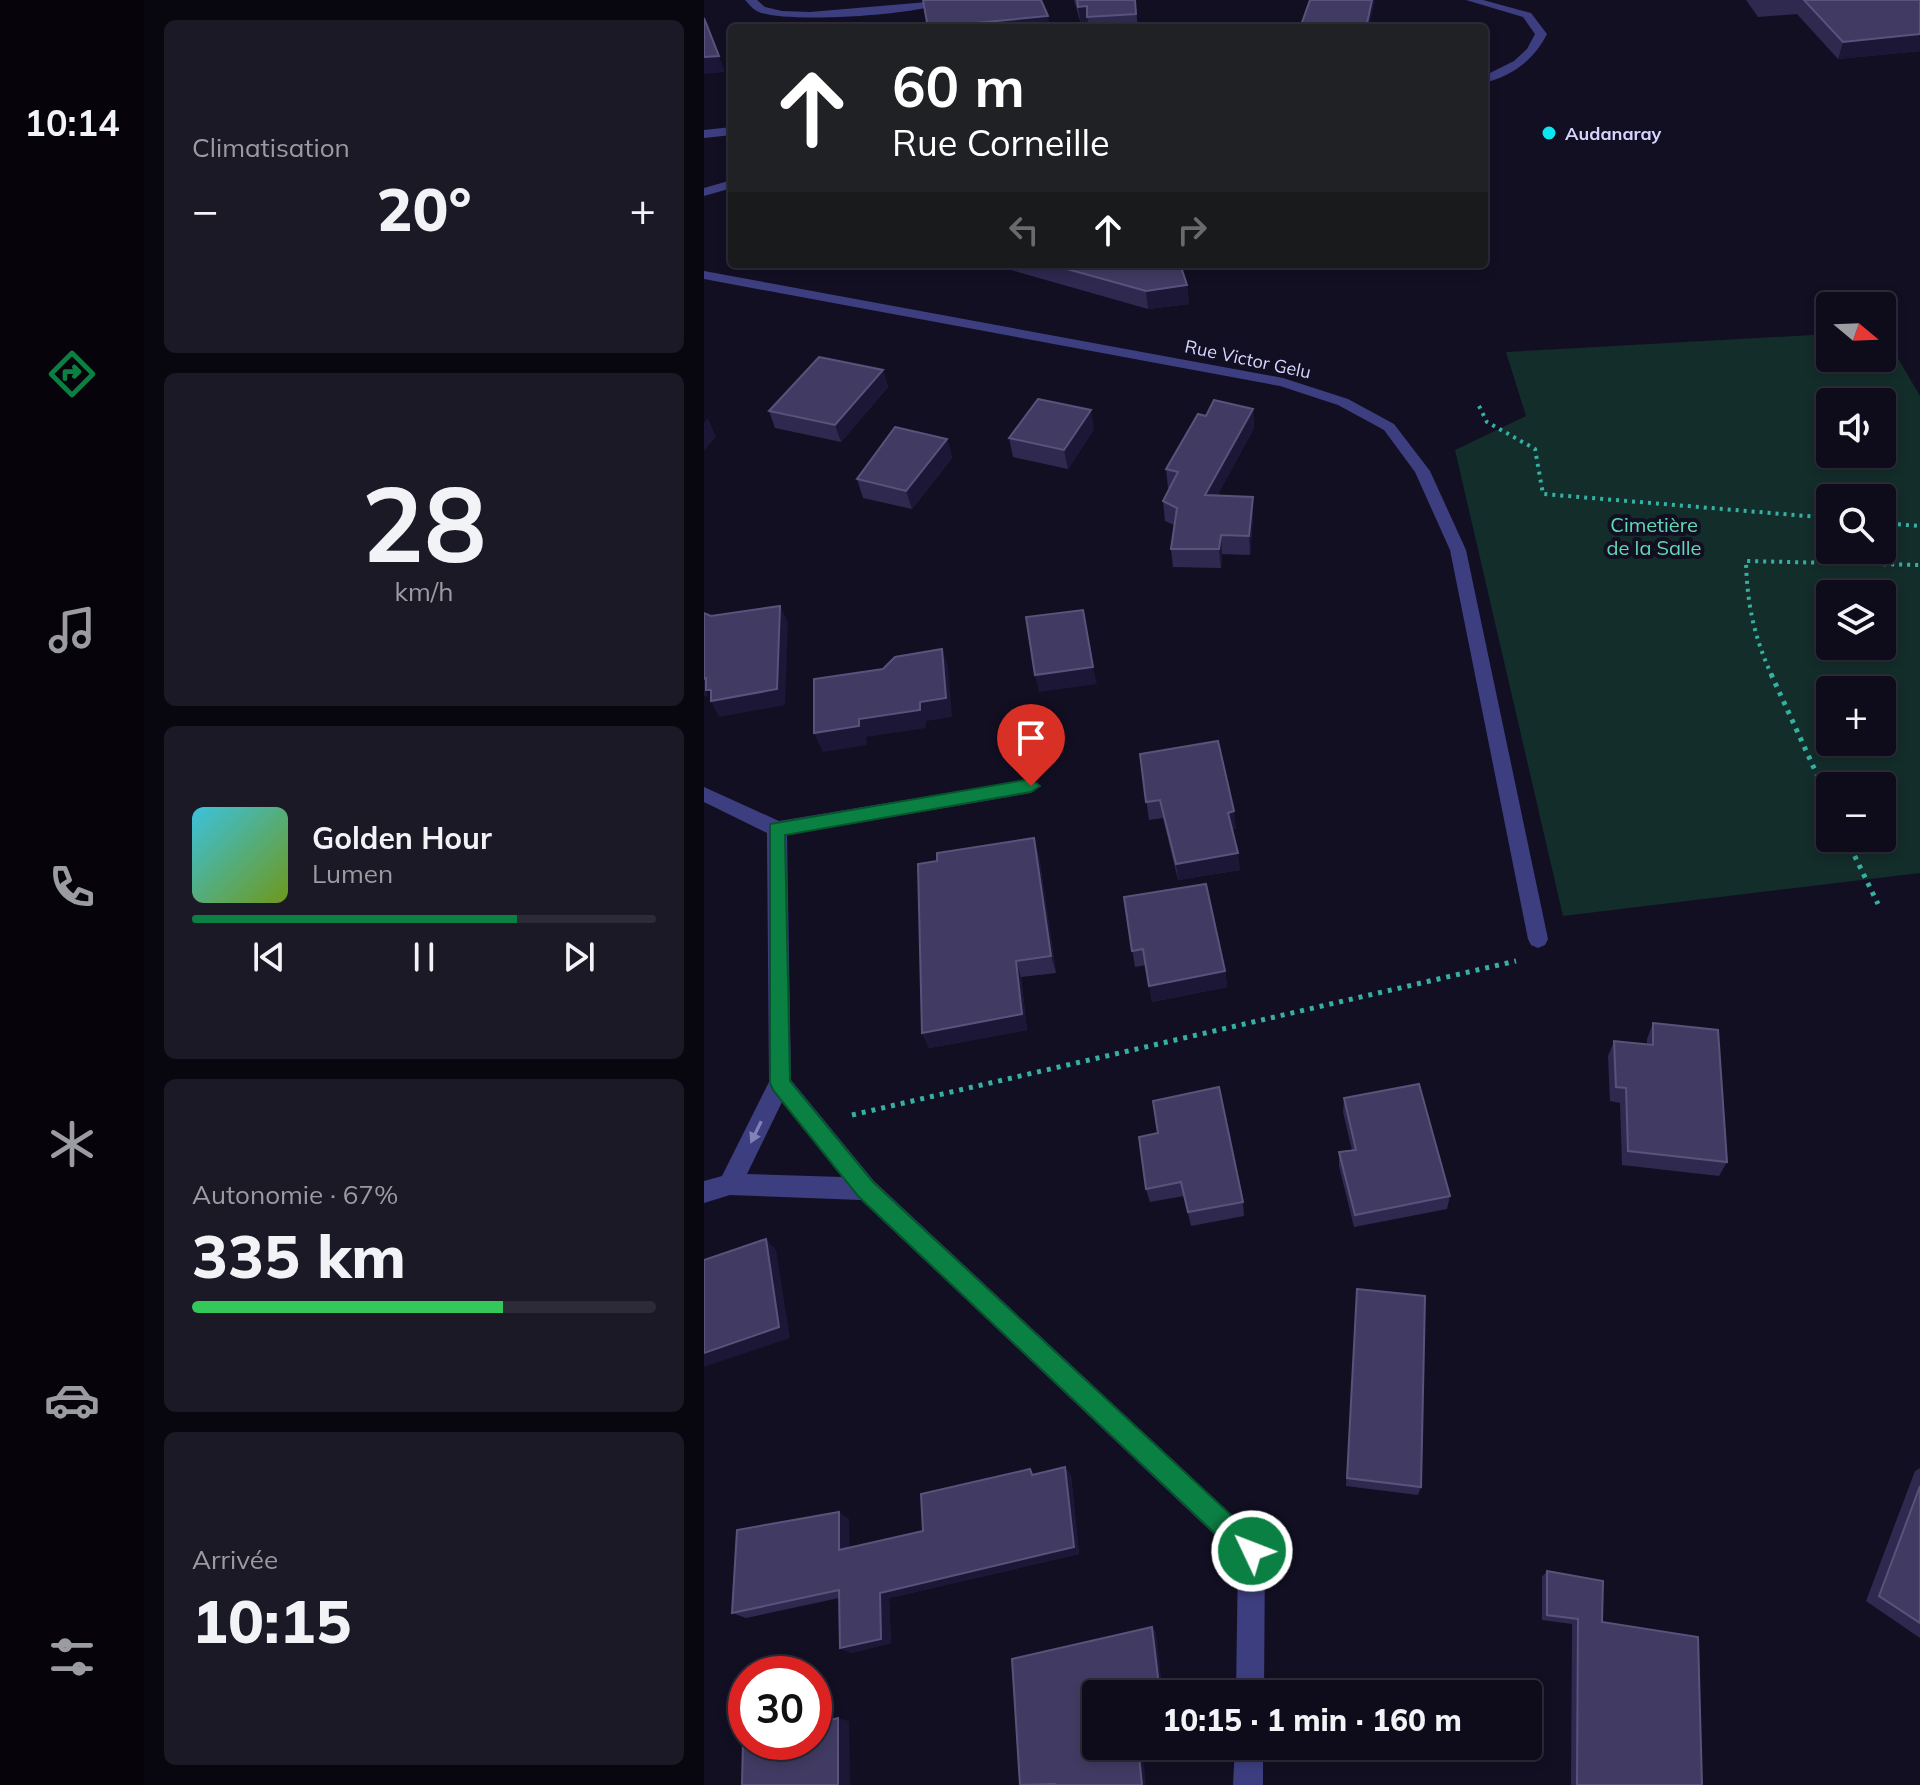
<!DOCTYPE html>
<html lang="fr">
<head>
<meta charset="utf-8">
<style>
  :root { --surface:#0e0b1a; --page:#1c1927; --text:#f1f3f6; --muted:#9b9ba2; --line:#2e2b39; --accent:#0b8043 }
  body { margin:0; font-family:Mulish,sans-serif; background:var(--page); color:var(--text); height:100vh; display:flex; flex-direction:column; font-size:30px; white-space:nowrap }
  * { box-sizing:border-box; margin:0 }
  p { font-size:26px; color:var(--muted) }
  .icon { flex:none; width:44px; height:44px; fill:none; stroke:currentColor; stroke-width:2; stroke-linecap:round; stroke-linejoin:round }
  .map { position:relative; flex:1; overflow:hidden }
  .panel { display:flex; flex-direction:column; gap:20px; padding:20px; background:#08060e; width:560px }
  .panel>* { flex:none }
  .hud { position:absolute; left:24px; top:24px; width:760px; height:244px; border-radius:8px; box-shadow:0 4px 12px #0003,0 0 0 2px var(--line); background:#202124; color:#fff; overflow:hidden }
  .needle { width:52px; rotate:109deg }
  .tools { position:absolute; left:1112px; top:292px; display:grid; gap:16px }
  .tools a { display:grid; place-items:center; width:80px; height:80px; border-radius:8px; background:var(--surface); box-shadow:0 4px 12px #0003,0 0 0 2px var(--line); font-size:40px }
  .speed { position:absolute; left:24px; top:1656px; display:flex; gap:16px; font-size:40px; font-weight:700; text-align:center }
  .speed>* { display:grid; place-content:center; width:104px; height:104px; border-radius:50%; background:var(--surface); box-shadow:0 4px 12px #0003,0 0 0 2px var(--line); line-height:1 }
  .speed .limit { border:12px solid #d22; background:#fff; color:#111 }
  .pin { position:absolute; display:grid; place-items:center; width:68px; height:68px; color:#fff; margin:-82px -34px; border-radius:50% 50% 50% 0; rotate:-45deg; box-shadow:0 0 8px #0007 }
  .pin .icon { rotate:45deg }
  .me { position:absolute; width:88px; margin:-44px; rotate:313deg; stroke-linejoin:round; filter:drop-shadow(0 0 6px #0008) }
  .turn { display:flex; align-items:center; gap:28px; height:168px; padding:0 32px; font-size:36px }
  .turn .icon { width:104px; height:104px; stroke-width:2.5 }
  .turn b { display:block; font-size:56px; line-height:68px }
  .lanes { display:flex; align-items:center; height:76px; padding:0 32px; background:#0003; justify-content:center; gap:40px; direction:ltr }
  .lanes .off { opacity:.35 }
  .big { font-size:60px; font-weight:800; line-height:1.1 }
  .panel .card { flex:1; display:flex; flex-direction:column; justify-content:center; gap:12px; min-width:0; padding:0 28px; border-radius:12px; background:var(--page) }
  .panel .dial { align-items:center; gap:0 }
  .dial b { font-size:104px; line-height:1 }
  .song { display:flex; align-items:center; gap:24px }
  .cover { width:96px; height:96px; border-radius:12px; background:linear-gradient(135deg,hsl(190 70% 55%),hsl(80 70% 35%)) }
  .played { height:8px; border-radius:4px; background:linear-gradient(90deg,var(--accent) 70%,var(--line) 70%) }
  .keys { display:flex; justify-content:space-around; direction:ltr }
  .heat { display:flex; justify-content:space-between; align-items:center; font-size:44px; direction:ltr }
  .charge { height:12px; border-radius:6px; background:linear-gradient(90deg,#34c759 67%,var(--line) 0) }
  .trip { position:absolute; left:378px; top:1680px; width:460px; height:80px; border-radius:8px; background:var(--surface); box-shadow:0 4px 12px #0003,0 0 0 2px var(--line); font-weight:800; line-height:80px; text-align:center }
  main { display:flex; flex:1; min-height:0 }
  .tabs { display:flex; flex-direction:column; width:144px; justify-content:space-around; align-items:center; background:#06040a; color:var(--muted) }
  .tabs .icon { width:56px; height:56px }
  .tabs .active { color:var(--accent) }
  .tabs b { font-size:36px; color:var(--text) }
  .map>svg:first-child { display:block }
  .green { fill:#132d2a; fill-rule:evenodd }
  .lines { fill:none; stroke-linecap:round; stroke-linejoin:round }
  .path-far1 { stroke:#35b0a2; stroke-width:4; stroke-dasharray:3 5; stroke-linecap:butt }
  .path { stroke:#35b0a2; stroke-width:5; stroke-dasharray:4 6; stroke-linecap:butt }
  .minor { fill:#3d3e80; fill-rule:evenodd }
  .wall { fill:#2f2950 }
  .shaded-wall { fill:#1c1736 }
  .building { fill:#413b63; stroke:#58537b; stroke-width:2 }
  .oneway { fill:#8282b8 }
  .route { fill:#0b8043; stroke:#07532c; stroke-width:2 }
  .poi-dot { fill:#0ce6f1; stroke:#120f23; stroke-width:3 }
  .labels { text-anchor:middle; dominant-baseline:central; stroke-width:8; stroke-linejoin:round; paint-order:stroke }
  .far-poi-label { font-size:18px; font-weight:bold; fill:#d6d4fd; stroke:#120f23; text-anchor:start }
  .far-street-label { font-size:18px; fill:#d6d4fd; stroke:#120f23 }
  .park-label { font-size:20px; fill:#63d9b5; stroke:#120f23 }
</style>
</head>
<body>
<main>
<nav class="tabs">
<b>10:14</b>
<svg class="icon active" aria-label="directions" viewBox="0 0 24 24"><path d="M12 3l9 9-9 9-9-9zM9 14v-3h6M13 9l2 2-2 2"/></svg>
<svg class="icon" aria-label="music" viewBox="0 0 24 24"><path d="M9 18V5l10-2v13"/><circle cx="6" cy="18" r="3"/><circle cx="16" cy="16" r="3"/></svg>
<svg class="icon" aria-label="phone" viewBox="0 0 24 24"><path d="M5 4h4l2 5-3 2q2 4 5 5l2-3 5 2v4C11 20 4 13 5 4z"/></svg>
<svg class="icon" aria-label="climate" viewBox="0 0 24 24"><path d="M12 3v18M4 7l16 10M4 17L20 7"/></svg>
<svg class="icon" aria-label="car" viewBox="0 0 24 24"><path d="M5 17H2v-5l4-1 3-4h7l3 4 3 1v5h-3M9 17h6M6 11h13"/><circle cx="7" cy="17" r="2"/><circle cx="17" cy="17" r="2"/></svg>
<svg class="icon" aria-label="filters" viewBox="0 0 24 24"><path d="M4 7h16M4 17h16"/><circle cx="9" cy="7" r="2"/><circle cx="15" cy="17" r="2"/></svg>
</nav>
<section class="panel">
<div class="card"><p>Climatisation</p>
<div class="heat"><a>−</a><b class="big">20°</b><a>+</a></div>
</div>
<div class="card dial"><b>28</b><p>km/h</p></div>
<div class="card">
<div class="song"><i class="cover"></i><div><b>Golden Hour</b><p>Lumen</p></div></div>
<div class="played"></div>
<div class="keys"><svg class="icon" aria-label="previous" viewBox="0 0 24 24"><path d="M18 5L8 12l10 7zM5 5v14"/></svg><svg class="icon" aria-label="pause" viewBox="0 0 24 24"><path d="M8 5v14M16 5v14"/></svg><svg class="icon" aria-label="next" viewBox="0 0 24 24"><path d="M6 5l10 7-10 7zM19 5v14"/></svg></div>
</div>
<div class="card"><p>Autonomie · 67%</p><b class="big">335 km</b><div class="charge"></div></div>
<div class="card"><p>Arrivée</p><b class="big">10:15</b></div>
</section>
<div class="map">
<svg width="1216" height="1785" viewBox="0 0 1216 1785">
  <rect width="100%" height="100%" fill="#120f23"/>
  <path class="green" d="M1178,331L1216,396V873L859,916L751,450L822,416L802,352L1126,334V358H1178ZM1178,402V454H1126V402ZM1178,498V550H1126V498ZM1126,594H1178V646H1126ZM1126,690H1178V742H1126ZM1126,786H1178V838H1126Z"/>
  <g class="lines">
    <g class="path-far1">
      <polyline points="775,406 783,422 831,449 839,494 1126,518"/>
      <polyline points="1178,523 1216,526"/>
      <path d="M1068,676C1050,637 1043,604 1042,561L1216,565"/>
    </g>
    <g class="path">
      <polyline points="1067,674 1126,803"/>
      <polyline points="1142,838 1174,904"/>
      <polyline points="148,1115 812,961"/>
    </g>
    <g class="minor">
      <path d="M41,0H53L61,7L78,11L106,12L247,0C224,15 82,24 55,12C49,10 45,4 41,0Z"/>
      <path d="M762,0H779L827,13L843,34C829,61 809,75 780,83V76L810,61L823,49L831,34L819,17Z"/>
      <polygon points="28,127 28,135 0,138 0,130"/>
      <polygon points="28,180 28,188 0,196 0,188"/>
      <polygon points="0,271 579,378 644,399 690,424 726,471 762,550 844,939 841,945 834,948 827,945 824,939 746,550 711,472 680,430 634,405 576,386 0,279"/>
      <path d="M327,779L336,786L327,793L83,835L87,1080L170,1181L557,1542L561,1551L560,1694H532L534,1557L157,1200L26,1195L0,1203V1181L18,1176L65,1082L63,833L0,802V787L75,821ZM78,1102L138,1177L43,1174Z"/>
      <polygon points="531,1746 559,1746 559,1785 529,1785"/>
    </g>
  </g>
  <g class="wall">
    <polygon points="370,0 431,0 434,28 385,28 384,24 377,24"/>
    <polygon points="1042,0 1216,0 1216,51 1134,59 1093,14 1054,17"/>
    <polygon points="305,264 476,264 483,285 485,304 444,309 307,270"/>
    <polygon points="179,370 184,387 137,442 71,428 65,411"/>
    <polygon points="549,409 550,428 513,496 549,497 549,516 546,555 518,554 517,568 469,567 467,549 470,525 461,521 459,501 466,488 464,488 462,469 502,416"/>
    <polygon points="390,429 364,469 309,457 305,438"/>
    <polygon points="243,439 248,458 208,509 159,498 153,479"/>
    <polygon points="436,754 532,829 528,829 536,870 474,880 459,818 445,820"/>
    <polygon points="335,856 352,973 317,977 323,1030 225,1048 218,1033"/>
    <polygon points="420,897 521,971 523,987 448,1002 442,965 431,967"/>
    <polygon points="949,1023 1023,1162 1015,1176 918,1165 916,1103 906,1101 904,1056 910,1041 943,1044 943,1039"/>
    <polygon points="640,1098 746,1196 743,1209 650,1227 635,1166 635,1152 648,1150 639,1112"/>
    <polygon points="435,1137 539,1202 540,1216 487,1226 480,1196 446,1202 442,1189"/>
    <polygon points="653,1289 717,1487 714,1495 642,1486"/>
    <polygon points="361,1467 367,1476 375,1554 185,1598 187,1643 147,1653 136,1648 135,1598 42,1618 28,1613 145,1519 145,1548 219,1531 326,1469 330,1475"/>
    <polygon points="1216,1468 1216,1638 1162,1601 1211,1471"/>
    <polygon points="843,1571 898,1622 998,1785 867,1785 868,1624 838,1620 838,1577"/>
  </g>
  <g class="shaded-wall">
    <polygon points="668,0 671,0 665,28 662,28"/>
    <polygon points="383,6 384,24 377,24 374,7"/>
    <polygon points="344,16 346,28 273,28 272,23"/>
    <polygon points="1216,34 1216,51 1134,59 1139,42"/>
    <polygon points="15,56 21,72 0,74 0,57"/>
    <polygon points="483,285 485,304 444,309 442,291"/>
    <polygon points="179,370 184,387 137,442 131,425"/>
    <polygon points="549,409 550,428 503,515 501,495"/>
    <polygon points="387,410 390,429 364,469 360,450"/>
    <polygon points="4,418 12,437 0,451 0,423"/>
    <polygon points="243,439 248,458 208,509 202,491"/>
    <polygon points="549,497 549,516 546,555 545,536"/>
    <polygon points="517,535 518,554 517,568 515,549"/>
    <polygon points="76,606 84,622 81,705 15,717 7,701"/>
    <polygon points="238,649 244,667 248,717 222,721 222,728 162,737 163,745 119,752 110,733 155,719 216,702"/>
    <polygon points="389,667 393,684 335,692 331,675"/>
    <polygon points="2,678 2,690 4,696 0,696 0,679"/>
    <polygon points="530,811 532,829 525,830 524,813"/>
    <polygon points="330,838 335,856 352,973 347,956"/>
    <polygon points="534,853 536,870 474,880 472,864"/>
    <polygon points="312,961 317,977 323,1030 225,1048 218,1033"/>
    <polygon points="521,971 523,987 448,1002 445,986"/>
    <polygon points="62,1239 72,1250 86,1338 0,1367 0,1353"/>
    <polygon points="361,1467 367,1476 375,1554 185,1598 187,1643 147,1653 136,1648 176,1593"/>
    <polygon points="135,1512 145,1519 146,1557 135,1550"/>
    <polygon points="448,1627 452,1632 459,1694 456,1694"/>
    <polygon points="134,1718 145,1721 146,1785 134,1785"/>
    <polygon points="434,1746 438,1746 442,1785 438,1785"/>
  </g>
  <g class="building">
    <polygon points="219,0 337,0 344,16 272,23 273,28 224,28"/>
    <polygon points="373,0 431,0 432,14 383,17 383,6 374,7"/>
    <polygon points="606,0 668,0 662,28 596,28"/>
    <polygon points="1100,0 1216,0 1216,34 1139,42"/>
    <polygon points="0,18 15,56 0,57"/>
    <polygon points="345,264 476,264 483,285 442,291"/>
    <polygon points="115,357 179,370 131,425 65,411"/>
    <polygon points="334,399 387,410 360,450 305,438"/>
    <polygon points="510,400 549,409 501,495 549,497 545,536 517,535 515,549 467,549 473,508 459,501 474,472 462,469 494,414 502,416"/>
    <polygon points="191,427 243,439 202,491 153,479"/>
    <polygon points="76,606 73,689 7,701 7,690 2,690 2,678 0,679 0,613 7,616"/>
    <polygon points="379,610 389,667 331,675 322,617"/>
    <polygon points="238,649 242,698 216,702 216,710 155,719 155,726 110,733 110,679 179,669 191,657"/>
    <polygon points="514,741 530,811 524,813 534,853 472,864 456,800 442,802 436,754"/>
    <polygon points="330,838 347,956 312,961 318,1014 218,1033 214,864 233,861 233,853"/>
    <polygon points="502,884 521,971 445,986 439,949 428,951 420,897"/>
    <polygon points="949,1023 1014,1030 1023,1162 924,1151 922,1088 912,1087 910,1041 949,1045"/>
    <polygon points="715,1084 746,1196 651,1215 635,1152 652,1150 640,1098"/>
    <polygon points="515,1087 539,1202 484,1212 477,1182 442,1189 435,1137 454,1133 449,1101"/>
    <polygon points="62,1239 75,1327 0,1353 0,1260"/>
    <polygon points="653,1289 721,1296 717,1487 643,1478"/>
    <polygon points="361,1467 370,1547 176,1593 177,1639 136,1648 135,1590 28,1613 33,1530 135,1512 135,1550 219,1531 217,1494 326,1469 328,1475"/>
    <polygon points="1216,1486 1216,1623 1175,1596"/>
    <polygon points="843,1571 899,1581 898,1622 994,1637 998,1785 873,1785 874,1619 843,1615"/>
    <polygon points="448,1627 456,1694 392,1694 392,1746 434,1746 438,1785 351,1785 351,1784 316,1785 308,1659"/>
    <polygon points="134,1718 134,1785 38,1785 39,1741 42,1740 42,1742 110,1742 110,1724"/>
  </g>
  <defs><path id="oneway-solid" d="M-6-.8H1V-3.2L6.5 0L1 3.2V.8H-6Z" transform="scale(2)"/></defs>
  <use class="oneway" href="#oneway-solid" transform="translate(52 1132) rotate(116)"/>
  <polygon class="route" points="327,779 336,786 327,792 81,835 86,1081 169,1182 557,1543 560,1551 557,1560 548,1563 539,1560 154,1196 69,1090 66,1083 66,824"/>
  <circle class="poi-dot" cx="845" cy="133" r="8"/>
  <g class="labels">
    <g class="far-poi-label">
      <text x="861" y="133">Audanaray</text>
    </g>
    <g class="far-street-label">
      <text transform="translate(544 359) rotate(12)">Rue Victor Gelu</text>
    </g>
    <g class="park-label">
      <text x="950" y="524">Cimetière<tspan x="950" dy="23">de la Salle</tspan></text>
    </g>
  </g>
</svg>
<div class="tools">
<a><svg class="needle" viewBox="-14 -14 28 28"><path d="M0-13l5 13h-10z" fill="#e53935"/><path d="M0 13l5-13h-10z" fill="#9b9ba2"/></svg></a>
<a><svg class="icon" aria-label="sound" viewBox="0 0 24 24"><path d="M4 9h4l5-4v14l-5-4H4zM17 9q2 3 0 6"/></svg></a>
<a><svg class="icon" aria-label="search" viewBox="0 0 24 24"><circle cx="10" cy="10" r="6"/><path d="M15 15l6 6"/></svg></a>
<a><svg class="icon" aria-label="layers" viewBox="0 0 24 24"><path d="M12 4l9 5-9 5-9-5zM3 14l9 5 9-5"/></svg></a>
<a>+</a>
<a>−</a>
</div>
<div class="speed"><div class="limit">30</div></div>
<div class="pin" style="left:327px;top:786px;background:#d93025"><svg class="icon" aria-label="arrive" viewBox="0 0 24 24"><path d="M6 21V4h12l-3 4 3 4H6"/></svg></div>
<svg class="me" style="left:548px;top:1551px" viewBox="-20 -20 40 40"><circle r="17" fill="#0b8043" stroke="#fff" stroke-width="3"/><path d="M0-11L8 9 0 5-8 9z" fill="#fff"/></svg>
<div class="trip">10:15 · 1 min · 160 m</div>
<div class="hud">
<div class="turn"><svg class="icon" aria-label="ahead" viewBox="0 0 24 24"><path d="M12 20V5M6 11l6-6 6 6"/></svg><div><b>60 m</b>Rue Corneille</div></div>
<div class="lanes"><svg class="icon off" aria-label="left" viewBox="0 0 24 24"><path d="M17 20v-9H6M10 6l-5 5 5 5"/></svg><svg class="icon" aria-label="ahead" viewBox="0 0 24 24"><path d="M12 20V5M6 11l6-6 6 6"/></svg><svg class="icon off" aria-label="right" viewBox="0 0 24 24"><path d="M7 20v-9h11M14 6l5 5-5 5"/></svg></div>
</div>
</div>
</main>
</body>
</html>
